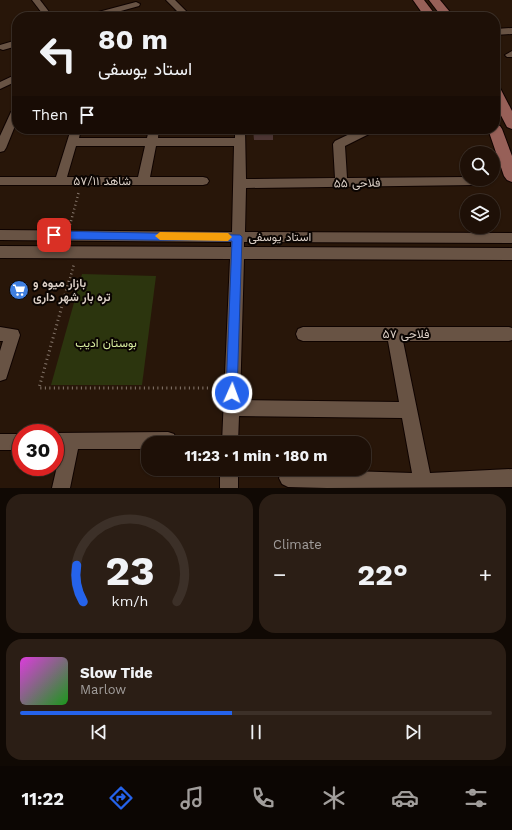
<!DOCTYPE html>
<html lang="en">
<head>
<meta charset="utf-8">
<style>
  :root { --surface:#1e1007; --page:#2b1e15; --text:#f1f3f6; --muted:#a19d9b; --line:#3c3028; --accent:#2563eb }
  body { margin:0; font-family:"Work Sans",Vazirmatn,sans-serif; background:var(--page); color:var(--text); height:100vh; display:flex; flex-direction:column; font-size:15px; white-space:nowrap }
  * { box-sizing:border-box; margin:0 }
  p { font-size:13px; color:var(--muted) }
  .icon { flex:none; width:22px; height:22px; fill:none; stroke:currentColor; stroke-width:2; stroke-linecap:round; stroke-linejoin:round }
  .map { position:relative; height:488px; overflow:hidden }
  .side { display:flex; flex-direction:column; gap:6px; padding:6px; background:#100904; flex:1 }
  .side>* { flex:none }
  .banner { position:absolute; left:12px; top:12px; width:488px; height:122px; border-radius:16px; box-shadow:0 1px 3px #0004,0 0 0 1px var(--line); background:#1e1007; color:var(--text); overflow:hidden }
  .controls { position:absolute; left:460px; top:146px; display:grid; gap:8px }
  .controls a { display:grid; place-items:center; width:40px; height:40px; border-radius:50%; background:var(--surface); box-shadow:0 1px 3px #0004,0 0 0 1px var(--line); font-size:20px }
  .speed { position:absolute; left:12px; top:424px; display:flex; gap:8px; font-size:20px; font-weight:700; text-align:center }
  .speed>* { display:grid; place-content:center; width:52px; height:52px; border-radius:50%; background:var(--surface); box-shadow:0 1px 3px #0004,0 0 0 1px var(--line); line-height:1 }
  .speed .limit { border:6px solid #d22; background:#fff; color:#111 }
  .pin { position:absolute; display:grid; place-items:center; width:34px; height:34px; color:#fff; margin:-17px; border-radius:8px; box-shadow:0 2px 6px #0006 }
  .me { position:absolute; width:44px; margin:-22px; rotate:2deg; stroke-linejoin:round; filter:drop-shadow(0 0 3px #0008) }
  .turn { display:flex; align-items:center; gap:14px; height:84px; padding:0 20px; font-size:18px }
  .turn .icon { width:52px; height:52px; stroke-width:2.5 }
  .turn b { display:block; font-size:28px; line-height:34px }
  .then { display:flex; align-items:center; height:38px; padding:0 20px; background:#0003; gap:8px; font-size:15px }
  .big { font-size:30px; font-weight:700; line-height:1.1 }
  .side .card { flex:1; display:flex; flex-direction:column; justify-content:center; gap:6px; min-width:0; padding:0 14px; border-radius:16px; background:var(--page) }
  .side .dial { align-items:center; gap:0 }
  .dial svg { height:104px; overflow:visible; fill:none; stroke:var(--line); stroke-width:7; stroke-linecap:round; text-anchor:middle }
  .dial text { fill:var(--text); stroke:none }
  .song { display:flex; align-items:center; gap:12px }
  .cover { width:48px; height:48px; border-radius:6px; background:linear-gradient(135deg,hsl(300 70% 55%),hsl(120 70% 35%)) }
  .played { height:4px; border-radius:2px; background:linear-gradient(90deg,var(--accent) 45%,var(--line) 45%) }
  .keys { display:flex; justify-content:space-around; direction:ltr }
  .heat { display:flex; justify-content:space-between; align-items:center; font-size:22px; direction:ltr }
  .side .tiles { flex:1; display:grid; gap:6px; grid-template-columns:1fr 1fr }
  .card:last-child { grid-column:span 2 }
  .trip { position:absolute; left:141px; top:436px; width:230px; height:40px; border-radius:16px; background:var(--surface); box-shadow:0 1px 3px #0004,0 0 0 1px var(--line); font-weight:700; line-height:40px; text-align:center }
  .menu { display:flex; height:64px; justify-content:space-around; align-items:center; background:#0c0603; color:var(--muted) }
  .menu .icon { width:28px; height:28px }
  .menu .active { color:var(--accent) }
  .menu b { font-size:18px; color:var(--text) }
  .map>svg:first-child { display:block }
  .green { fill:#2c350e }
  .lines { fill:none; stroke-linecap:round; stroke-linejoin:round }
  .minor-casing { stroke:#0f0300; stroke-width:2 }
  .major-casing { stroke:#0f0300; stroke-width:2 }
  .path-far1 { stroke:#87786d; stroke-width:2.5; stroke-dasharray:1 3; stroke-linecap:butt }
  .path { stroke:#87786d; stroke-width:3; stroke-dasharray:1 3.5; stroke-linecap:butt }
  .minor { fill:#685344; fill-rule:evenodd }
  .major { fill:#976058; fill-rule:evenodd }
  .wall { fill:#4c3533 }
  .route { fill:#2563eb; stroke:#184099 }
  .slow { fill:#f59e0b }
  .labels { text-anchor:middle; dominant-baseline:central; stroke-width:4; stroke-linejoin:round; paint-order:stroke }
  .street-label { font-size:12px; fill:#dbcfc6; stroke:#0b0502 }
  .poi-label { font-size:12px; font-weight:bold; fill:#dbcfc6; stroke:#0b0502; text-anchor:start }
  .park-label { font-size:12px; fill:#d8ed9f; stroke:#0b0502 }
</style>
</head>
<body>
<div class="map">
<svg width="512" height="488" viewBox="0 0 512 488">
  <rect width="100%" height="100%" fill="#281609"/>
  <polygon class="green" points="82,274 156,276 142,385 51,385"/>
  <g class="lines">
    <defs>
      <g id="minor">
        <polygon points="32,0 40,0 53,17 45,17"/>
        <polygon points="166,0 175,0 192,17 183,17 181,15 175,17 162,17 163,15 177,11"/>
        <polygon points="136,2 140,4 139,6 99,17 86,17 87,15"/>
        <polygon points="512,28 512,34 495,35 495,29"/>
        <polygon points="17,40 17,46 3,50 0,49 0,45"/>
        <polygon points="512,51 512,57 507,57 505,55"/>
        <polygon points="17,74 17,81 0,89 0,82"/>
        <polygon points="17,111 17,121 6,148 4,151 0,152 0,136 11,112"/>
        <path d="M71,129H81L79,138H147L149,129H159L158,138H235V129H245L246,179L335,178L333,144L335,141L360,129H374L373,132L345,146L347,178L467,177V179H478L479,181L477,184L473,185L246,188L245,232L512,233V243L244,242V247L512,248V260L244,259L240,400L399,402L388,341H303L298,339L296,334L298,329L303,327H509L512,328V340L509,341H403L430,473L512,469V487L327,488L288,487L282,484L279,478L282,472L288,469L412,473L402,418L239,416L238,443H222L230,259L0,258V246L231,247V242L0,240V230L232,232L234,146H156L150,177H203L207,178L209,181L207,184L203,185H0V177H56ZM76,146H145L138,177H67Z"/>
        <polygon points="0,327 18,330 20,335 6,379 0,381 0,351 3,341 0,341"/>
        <polygon points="168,432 174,434 176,440 175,443 148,443 148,449 78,449 70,488 52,488 61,449 55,449 54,433"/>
        <rect x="0" y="434" width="21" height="16"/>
        <rect x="220" y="469" width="18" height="19"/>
      </g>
      <g id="major">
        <polygon points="413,0 424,0 437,17 425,17"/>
        <polygon points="429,0 440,0 454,17 442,17"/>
        <polygon points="495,87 500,88 512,111 512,129 507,127 495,104"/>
        <polygon points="495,124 500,126 502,129 512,156 512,182 507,180 504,176 488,129 495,129"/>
      </g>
    </defs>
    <use href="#minor" class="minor-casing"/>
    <use href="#major" class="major-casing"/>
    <g class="path-far1">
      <polyline points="70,225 79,191"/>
      <polyline points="69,282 74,264"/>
    </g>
    <g class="path">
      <polyline points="69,281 39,388 209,388"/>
      <polyline points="181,440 216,440"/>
    </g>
    <use href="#minor" class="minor"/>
    <use href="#major" class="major"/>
  </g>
  <polygon class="wall" points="253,129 273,129 273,140 254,140"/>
  <polygon class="route" points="54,231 240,235 242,237 237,393 236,397 232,398 228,397 226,393 232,241 54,239 49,235"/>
  <polygon class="slow" points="160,232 228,233 232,237 228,241 160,240 155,236"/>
  <defs>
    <symbol id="supermarket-disc" viewBox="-11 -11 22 22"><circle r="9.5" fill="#3f7fe0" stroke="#0b0502"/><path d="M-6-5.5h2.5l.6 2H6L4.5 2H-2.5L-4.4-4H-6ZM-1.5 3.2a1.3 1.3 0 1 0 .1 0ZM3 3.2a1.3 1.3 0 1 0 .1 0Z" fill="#fff"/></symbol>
  </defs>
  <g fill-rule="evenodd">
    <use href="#supermarket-disc" x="8" y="279" width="22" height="22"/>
  </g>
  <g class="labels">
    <g class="street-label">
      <text x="102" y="181">شاهد ۵۷/۱۱</text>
      <text transform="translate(357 183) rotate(-1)">فلاحی ۵۵</text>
      <text x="280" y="237">استاد یوسفی</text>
      <text x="406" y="334">فلاحی ۵۷</text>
    </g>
    <g class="poi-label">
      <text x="33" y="283">بازار میوه و<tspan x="33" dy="14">تره بار شهر داری</tspan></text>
    </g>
    <g class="park-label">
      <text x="106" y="343">بوستان ادیب</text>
    </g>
  </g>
</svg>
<div class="controls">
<a><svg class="icon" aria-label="search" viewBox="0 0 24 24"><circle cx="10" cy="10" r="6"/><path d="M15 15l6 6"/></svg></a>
<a><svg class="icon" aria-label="layers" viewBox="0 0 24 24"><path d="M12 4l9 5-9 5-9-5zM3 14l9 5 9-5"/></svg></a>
</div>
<div class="speed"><div class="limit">30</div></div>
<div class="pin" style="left:54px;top:235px;background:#d93025"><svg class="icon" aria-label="arrive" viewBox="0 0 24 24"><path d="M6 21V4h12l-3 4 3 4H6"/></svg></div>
<svg class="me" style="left:232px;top:393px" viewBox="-20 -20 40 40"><circle r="17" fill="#2563eb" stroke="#fff" stroke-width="3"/><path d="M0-11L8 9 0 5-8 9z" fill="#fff"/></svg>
<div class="trip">11:23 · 1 min · 180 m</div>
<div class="banner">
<div class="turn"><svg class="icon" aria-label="left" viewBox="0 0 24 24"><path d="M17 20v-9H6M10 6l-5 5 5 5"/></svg><div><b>80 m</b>استاد یوسفی</div></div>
<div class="then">Then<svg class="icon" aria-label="arrive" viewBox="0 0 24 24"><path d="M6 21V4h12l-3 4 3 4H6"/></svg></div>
</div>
</div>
<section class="side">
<div class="tiles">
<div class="card dial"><svg viewBox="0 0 100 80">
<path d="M14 69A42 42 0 1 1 86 69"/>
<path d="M14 69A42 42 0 0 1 9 41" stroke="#2563eb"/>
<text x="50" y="56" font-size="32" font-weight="700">23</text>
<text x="50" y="72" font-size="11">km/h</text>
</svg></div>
<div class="card"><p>Climate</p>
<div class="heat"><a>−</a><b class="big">22°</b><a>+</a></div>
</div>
<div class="card">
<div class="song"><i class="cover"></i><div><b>Slow Tide</b><p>Marlow</p></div></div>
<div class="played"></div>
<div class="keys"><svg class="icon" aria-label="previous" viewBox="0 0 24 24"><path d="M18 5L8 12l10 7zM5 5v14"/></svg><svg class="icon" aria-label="pause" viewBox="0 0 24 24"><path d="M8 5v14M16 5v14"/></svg><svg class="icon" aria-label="next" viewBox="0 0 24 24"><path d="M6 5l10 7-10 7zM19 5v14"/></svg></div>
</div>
</div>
</section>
<nav class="menu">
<b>11:22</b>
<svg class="icon active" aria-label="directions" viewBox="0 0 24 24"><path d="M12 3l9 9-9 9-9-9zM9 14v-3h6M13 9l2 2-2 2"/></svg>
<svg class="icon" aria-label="music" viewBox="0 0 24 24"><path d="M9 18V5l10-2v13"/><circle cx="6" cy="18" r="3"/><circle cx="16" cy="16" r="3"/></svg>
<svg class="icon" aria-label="phone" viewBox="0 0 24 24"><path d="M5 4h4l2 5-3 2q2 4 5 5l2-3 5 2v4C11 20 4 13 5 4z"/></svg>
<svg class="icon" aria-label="climate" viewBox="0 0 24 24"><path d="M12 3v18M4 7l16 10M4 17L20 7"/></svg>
<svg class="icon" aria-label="car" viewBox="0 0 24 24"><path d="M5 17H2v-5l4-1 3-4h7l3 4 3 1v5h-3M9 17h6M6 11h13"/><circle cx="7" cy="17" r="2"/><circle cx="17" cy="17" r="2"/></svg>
<svg class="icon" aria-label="filters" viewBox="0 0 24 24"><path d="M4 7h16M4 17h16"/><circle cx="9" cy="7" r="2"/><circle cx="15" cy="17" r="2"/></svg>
</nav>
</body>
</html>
